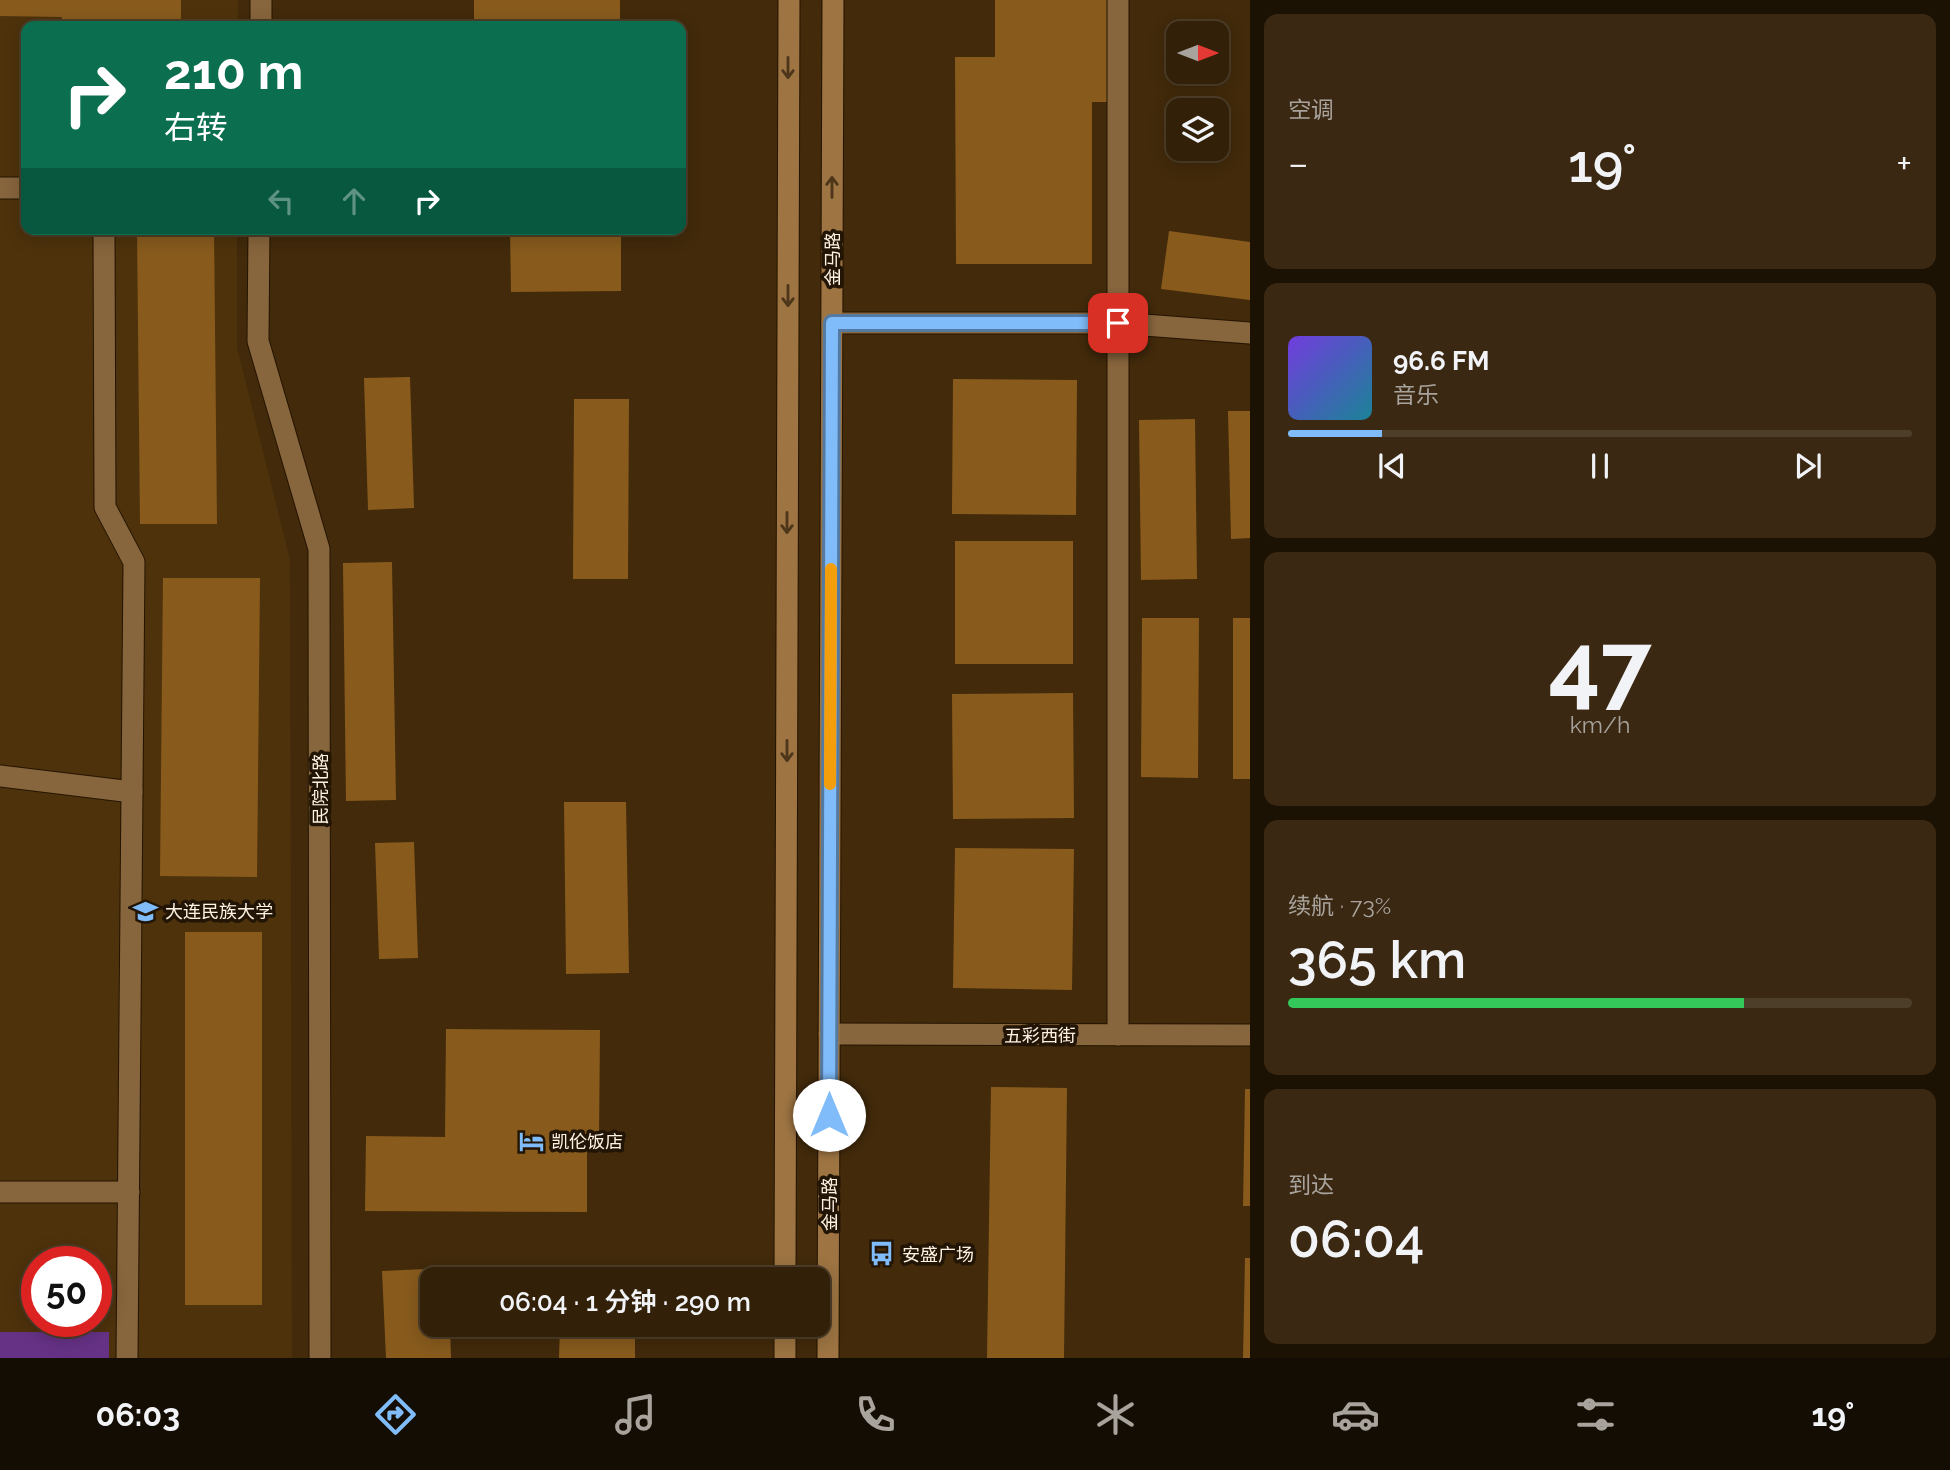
<!DOCTYPE html>
<html lang="zh">
<head>
<meta charset="utf-8">
<style>
  :root { --surface:#322008; --page:#3a2812; --text:#f1f3f6; --muted:#a8a39c; --line:#4d3e29; --accent:#81bcfa }
  body { margin:0; font-family:Raleway,"Noto Sans SC",sans-serif; background:var(--page); color:var(--text); height:100vh; display:flex; flex-direction:column; font-size:26px; white-space:nowrap }
  * { box-sizing:border-box; margin:0 }
  p { font-size:23px; color:var(--muted) }
  .icon { flex:none; width:38px; height:38px; fill:none; stroke:currentColor; stroke-width:2; stroke-linecap:round; stroke-linejoin:round }
  .map { position:relative; flex:1; overflow:hidden }
  .panel { display:flex; flex-direction:column; gap:14px; padding:14px; background:#1c1204; width:700px }
  .panel>* { flex:none }
  .guide { position:absolute; left:21px; top:21px; width:665px; height:214px; border-radius:14px; box-shadow:0 4px 18px #0003,0 0 0 2px var(--line); background:#0b6e4f; color:#fff; overflow:hidden }
  .needle { width:46px; rotate:90deg }
  .fabs { position:absolute; left:1166px; top:21px; display:grid; gap:14px }
  .fabs a { display:grid; place-items:center; width:63px; height:63px; border-radius:14px; background:var(--surface); box-shadow:0 4px 18px #0003,0 0 0 2px var(--line); font-size:35px }
  .speed { position:absolute; left:21px; top:1246px; display:flex; gap:14px; font-size:35px; font-weight:700; text-align:center }
  .speed>* { display:grid; place-content:center; width:91px; height:91px; border-radius:50%; background:var(--surface); box-shadow:0 4px 18px #0003,0 0 0 2px var(--line); line-height:1 }
  .speed .limit { border:10px solid #d22; background:#fff; color:#111 }
  .pin { position:absolute; display:grid; place-items:center; width:60px; height:60px; color:#fff; margin:-30px; border-radius:14px; box-shadow:0 4px 10px #0006 }
  .me { position:absolute; width:77px; margin:-38px; rotate:0deg; stroke-linejoin:round; filter:drop-shadow(0 0 5px #0008) }
  .turn { display:flex; align-items:center; gap:24px; height:147px; padding:0 28px; font-size:32px }
  .turn .icon { width:91px; height:91px; stroke-width:2.5 }
  .turn b { display:block; font-size:49px; line-height:60px }
  .lanes { display:flex; align-items:center; height:66px; padding:0 28px; background:#0003; justify-content:center; gap:35px; direction:ltr }
  .lanes .off { opacity:.35 }
  .big { font-size:52px; font-weight:600; line-height:1.1 }
  .panel .tile { flex:1; display:flex; flex-direction:column; justify-content:center; gap:10px; min-width:0; padding:0 24px; border-radius:14px; background:var(--page) }
  .panel .dial { align-items:center; gap:0 }
  .dial b { font-size:91px; line-height:1 }
  .song { display:flex; align-items:center; gap:21px }
  .cover { width:84px; height:84px; border-radius:10px; background:linear-gradient(135deg,hsl(260 70% 55%),hsl(190 70% 35%)) }
  .played { height:7px; border-radius:4px; background:linear-gradient(90deg,var(--accent) 15%,var(--line) 15%) }
  .keys { display:flex; justify-content:space-around; direction:ltr }
  .heat { display:flex; justify-content:space-between; align-items:center; font-size:38px; direction:ltr }
  .charge { height:10px; border-radius:5px; background:linear-gradient(90deg,#34c759 73%,var(--line) 0) }
  .trip { position:absolute; left:420px; top:1267px; width:410px; height:70px; border-radius:14px; background:var(--surface); box-shadow:0 4px 18px #0003,0 0 0 2px var(--line); font-weight:600; line-height:70px; text-align:center }
  .dock { display:flex; height:112px; justify-content:space-around; align-items:center; background:#140d03; color:var(--muted) }
  .dock .icon { width:49px; height:49px }
  .dock .current { color:var(--accent) }
  .dock b { font-size:32px; color:var(--text) }
  main { display:flex; flex:1; min-height:0 }
  .map>svg:first-child { display:block }
  .built { fill:#4e320c; fill-rule:evenodd }
  .green { fill:#663286 }
  .building { fill:#885b1d }
  .lines { fill:none; stroke-linecap:round; stroke-linejoin:round }
  .street-casing { stroke:#241401; stroke-width:23 }
  .secondary-casing { stroke:#241401; stroke-width:23 }
  .street { stroke:#87653d; stroke-width:21 }
  .secondary { stroke:#9d7442; stroke-width:21 }
  .oneway { stroke:#4d361a }
  .route-casing { stroke:#547aa2; stroke-width:18 }
  .route { stroke:#81bcfa; stroke-width:12 }
  .slow { stroke:#f59e0b; stroke-width:12 }
  .labels { text-anchor:middle; dominant-baseline:central; stroke-width:7; stroke-linejoin:round; paint-order:stroke }
  .street-label { font-size:18px; fill:#fef2e5; stroke:#221505 }
  .poi-label { font-size:18px; fill:#fef2e5; stroke:#221505; text-anchor:start }
</style>
</head>
<body>
<main>
<div class="map">
<svg width="1250" height="1358" viewBox="0 0 1250 1358">
  <rect width="100%" height="100%" fill="#422a0b"/>
  <path class="built" d="M0,0H238V26H26V229H237V347L290,560L292,1358H0ZM37,1262H96V1321H37Z"/>
  <rect class="green" x="0" y="1332" width="109" height="26"/>
  <g class="building">
    <polygon points="0,0 181,0 181,26 62,26 62,17 0,16"/>
    <rect x="474" y="0" width="146" height="26"/>
    <polygon points="995,0 1111,0 1111,102 1092,102 1092,264 956,264 955,57 995,57"/>
    <polygon points="137,229 214,229 217,524 140,524"/>
    <polygon points="510,229 621,229 621,291 511,292"/>
    <polygon points="1169,231 1250,242 1250,300 1161,289"/>
    <polygon points="410,377 414,508 368,510 364,378"/>
    <polygon points="953,379 1077,380 1076,515 952,514"/>
    <polygon points="574,399 629,399 628,579 573,579"/>
    <polygon points="1228,411 1250,411 1250,538 1231,539"/>
    <polygon points="1195,419 1197,579 1141,580 1139,420"/>
    <rect x="955" y="541" width="118" height="123"/>
    <polygon points="392,562 396,800 346,801 343,563"/>
    <polygon points="163,578 260,578 257,877 160,876"/>
    <polygon points="1142,618 1199,618 1198,778 1141,777"/>
    <rect x="1233" y="618" width="17" height="161"/>
    <polygon points="1073,693 1074,818 953,819 952,694"/>
    <polygon points="564,802 626,802 629,973 566,974"/>
    <polygon points="414,842 418,958 379,959 375,843"/>
    <polygon points="955,848 1074,849 1072,990 953,988"/>
    <rect x="185" y="932" width="77" height="373"/>
    <polygon points="446,1029 600,1030 599,1139 587,1139 587,1212 365,1211 366,1136 445,1137"/>
    <polygon points="991,1087 1067,1088 1064,1358 987,1358"/>
    <polygon points="1245,1089 1250,1089 1250,1206 1243,1206"/>
    <polygon points="1245,1258 1250,1258 1250,1358 1243,1358"/>
    <polygon points="447,1268 448,1279 432,1279 432,1325 450,1325 451,1358 386,1358 382,1271"/>
    <polygon points="560,1271 636,1272 636,1279 560,1279"/>
    <polygon points="560,1325 635,1325 635,1358 559,1358"/>
  </g>
  <g class="lines">
    <defs>
      <g id="street">
        <polyline points="261,26 261,0"/>
        <polyline points="0,188 26,188"/>
        <polyline points="104,229 105,507 134,562 127,1358"/>
        <polyline points="259,229 258,341 319,549 320,1358"/>
        <polyline points="832,323 1118,323 1250,333"/>
        <polyline points="0,776 132,792"/>
        <polyline points="829,1034 1250,1035"/>
        <polyline points="1118,1035 1118,0"/>
        <polyline points="0,1192 129,1192"/>
      </g>
      <g id="secondary">
        <polyline points="785,1279 789,0"/>
        <polyline points="785,1358 785,1325"/>
        <polyline points="828,1358 833,0"/>
      </g>
    </defs>
    <use href="#street" class="street-casing"/>
    <use href="#secondary" class="secondary-casing"/>
    <use href="#street" class="street"/>
    <use href="#secondary" class="secondary"/>
  </g>
  <defs><path id="oneway-shaft" d="M-6 0H5M1.5-3L5.5 0L1.5 3" fill="none" stroke-width="1.6" stroke-linecap="round" stroke-linejoin="round" transform="scale(1.75)"/></defs>
  <g class="oneway">
    <use href="#oneway-shaft" transform="translate(788 68) rotate(90)"/>
    <use href="#oneway-shaft" transform="translate(832 187) rotate(-90)"/>
    <use href="#oneway-shaft" transform="translate(788 296) rotate(90)"/>
    <use href="#oneway-shaft" transform="translate(787 523) rotate(90)"/>
    <use href="#oneway-shaft" transform="translate(787 751) rotate(90)"/>
  </g>
  <g class="lines">
    <defs>
      <polyline id="route" points="829,1115 832,323 1118,323"/>
    </defs>
    <use href="#route" class="route-casing"/>
    <use href="#route" class="route"/>
    <polyline class="slow" points="830,784 831,569"/>
  </g>
  <defs>
    <symbol id="university-bare" viewBox="-9 -9 18 18"><path d="M0-5L7-2L0 1L-7-2ZM-4 1L0 2.5L4 1V4Q0 6-4 4Z" fill="#81bcfa" stroke="#221505" stroke-width="2.5" paint-order="stroke"/></symbol>
    <symbol id="hotel-bare" viewBox="-9 -9 18 18"><path d="M-6-4.5h1.5V1H6V5H4.5V3h-9V5H-6ZM-4 0a1.8 1.8 0 1 1 3.6 0ZM.5 0V-2.5h3Q6-2.5 6 0Z" fill="#81bcfa" stroke="#221505" stroke-width="2.5" paint-order="stroke"/></symbol>
    <symbol id="bus-bare" viewBox="-9 -9 18 18"><path d="M-5-6H5V4H4V6H2V4H-2V6H-4V4H-5ZM-3.5-4V0h7V-4ZM-3.5 1.2v1.5H-2V1.2ZM2 1.2v1.5H3.5V1.2Z" fill="#81bcfa" stroke="#221505" stroke-width="2.5" paint-order="stroke"/></symbol>
  </defs>
  <g fill-rule="evenodd">
    <use href="#university-bare" x="128" y="894" width="35" height="35"/>
    <use href="#hotel-bare" x="514" y="1124" width="35" height="35"/>
    <use href="#bus-bare" x="864" y="1236" width="35" height="35"/>
  </g>
  <g class="labels">
    <g class="street-label">
      <text transform="translate(832 259) rotate(-90)">金马路</text>
      <text transform="translate(320 789) rotate(-90)">民院北路</text>
      <text x="1040" y="1035">五彩西街</text>
      <text transform="translate(829 1204) rotate(-90)">金马路</text>
    </g>
    <g class="poi-label">
      <text x="165" y="911">大连民族大学</text>
      <text x="551" y="1141">凯伦饭店</text>
      <text x="902" y="1254">安盛广场</text>
    </g>
  </g>
</svg>
<div class="fabs">
<a><svg class="needle" viewBox="-14 -14 28 28"><path d="M0-13l5 13h-10z" fill="#e53935"/><path d="M0 13l5-13h-10z" fill="#a8a39c"/></svg></a>
<a><svg class="icon" aria-label="layers" viewBox="0 0 24 24"><path d="M12 4l9 5-9 5-9-5zM3 14l9 5 9-5"/></svg></a>
</div>
<div class="speed"><div class="limit">50</div></div>
<div class="pin" style="left:1118px;top:323px;background:#d93025"><svg class="icon" aria-label="arrive" viewBox="0 0 24 24"><path d="M6 21V4h12l-3 4 3 4H6"/></svg></div>
<svg class="me" style="left:829px;top:1115px" viewBox="-20 -20 40 40"><circle r="19" fill="#fff"/><path d="M0-13L10 11 0 6-10 11z" fill="#81bcfa"/></svg>
<div class="trip">06:04 · 1 分钟 · 290 m</div>
<div class="guide">
<div class="turn"><svg class="icon" aria-label="right" viewBox="0 0 24 24"><path d="M7 20v-9h11M14 6l5 5-5 5"/></svg><div><b>210 m</b>右转</div></div>
<div class="lanes"><svg class="icon off" aria-label="left" viewBox="0 0 24 24"><path d="M17 20v-9H6M10 6l-5 5 5 5"/></svg><svg class="icon off" aria-label="ahead" viewBox="0 0 24 24"><path d="M12 20V5M6 11l6-6 6 6"/></svg><svg class="icon" aria-label="right" viewBox="0 0 24 24"><path d="M7 20v-9h11M14 6l5 5-5 5"/></svg></div>
</div>
</div>
<section class="panel">
<div class="tile"><p>空调</p>
<div class="heat"><a>−</a><b class="big">19°</b><a>+</a></div>
</div>
<div class="tile">
<div class="song"><i class="cover"></i><div><b>96.6 FM</b><p>音乐</p></div></div>
<div class="played"></div>
<div class="keys"><svg class="icon" aria-label="previous" viewBox="0 0 24 24"><path d="M18 5L8 12l10 7zM5 5v14"/></svg><svg class="icon" aria-label="pause" viewBox="0 0 24 24"><path d="M8 5v14M16 5v14"/></svg><svg class="icon" aria-label="next" viewBox="0 0 24 24"><path d="M6 5l10 7-10 7zM19 5v14"/></svg></div>
</div>
<div class="tile dial"><b>47</b><p>km/h</p></div>
<div class="tile"><p>续航 · 73%</p><b class="big">365 km</b><div class="charge"></div></div>
<div class="tile"><p>到达</p><b class="big">06:04</b></div>
</section>
</main>
<nav class="dock">
<b>06:03</b>
<svg class="icon current" aria-label="directions" viewBox="0 0 24 24"><path d="M12 3l9 9-9 9-9-9zM9 14v-3h6M13 9l2 2-2 2"/></svg>
<svg class="icon" aria-label="music" viewBox="0 0 24 24"><path d="M9 18V5l10-2v13"/><circle cx="6" cy="18" r="3"/><circle cx="16" cy="16" r="3"/></svg>
<svg class="icon" aria-label="phone" viewBox="0 0 24 24"><path d="M5 4h4l2 5-3 2q2 4 5 5l2-3 5 2v4C11 20 4 13 5 4z"/></svg>
<svg class="icon" aria-label="climate" viewBox="0 0 24 24"><path d="M12 3v18M4 7l16 10M4 17L20 7"/></svg>
<svg class="icon" aria-label="car" viewBox="0 0 24 24"><path d="M5 17H2v-5l4-1 3-4h7l3 4 3 1v5h-3M9 17h6M6 11h13"/><circle cx="7" cy="17" r="2"/><circle cx="17" cy="17" r="2"/></svg>
<svg class="icon" aria-label="filters" viewBox="0 0 24 24"><path d="M4 7h16M4 17h16"/><circle cx="9" cy="7" r="2"/><circle cx="15" cy="17" r="2"/></svg>
<b>19°</b>
</nav>
</body>
</html>
